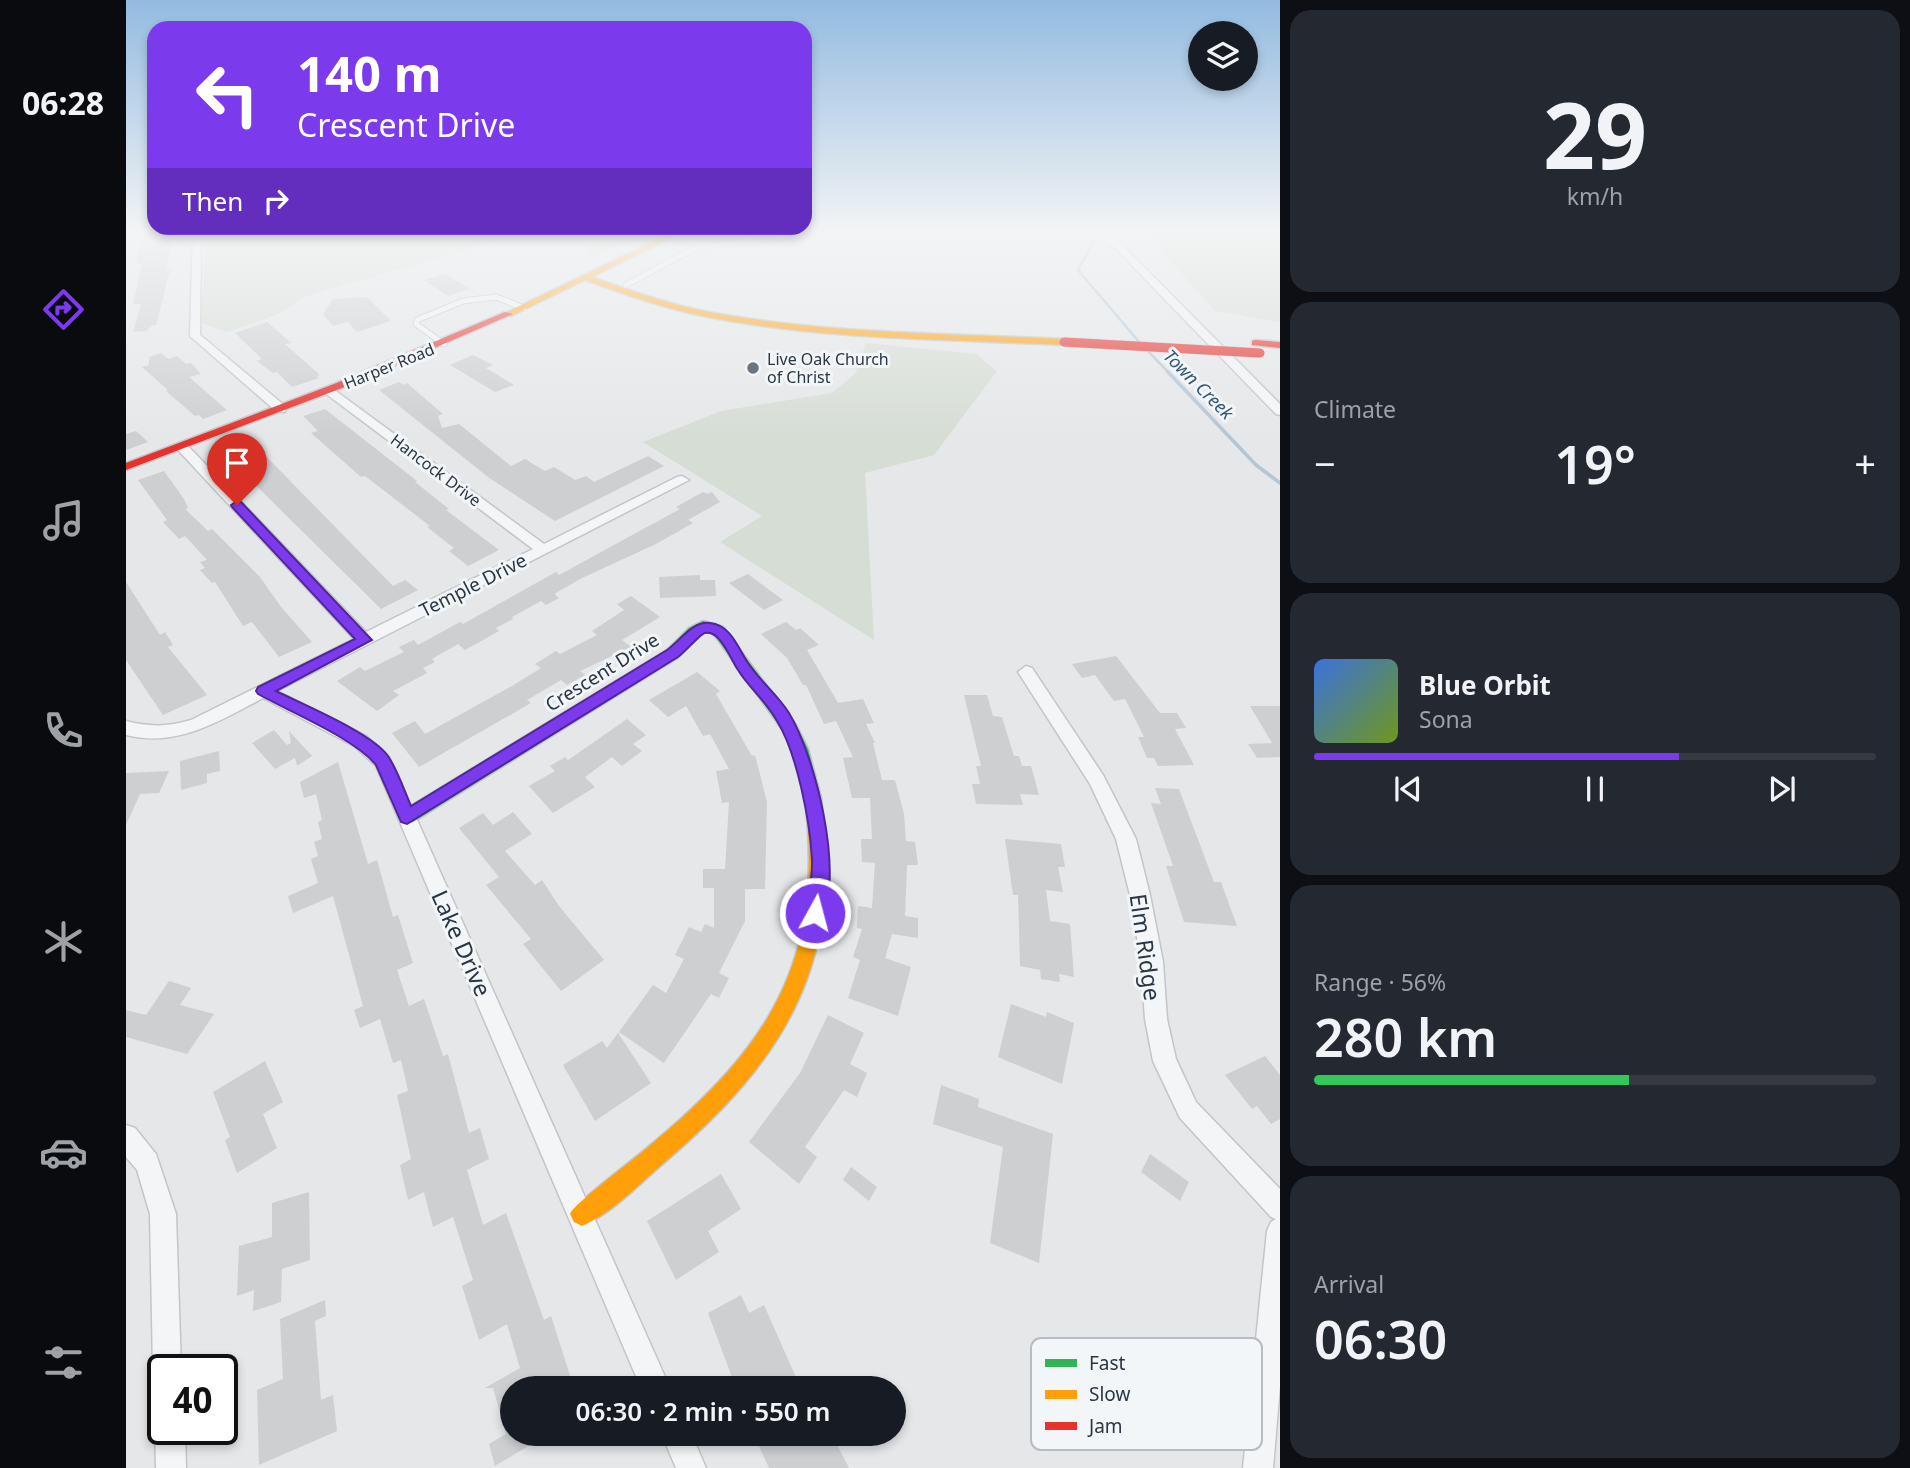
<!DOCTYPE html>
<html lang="en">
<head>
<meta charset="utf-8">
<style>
  :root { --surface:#171b24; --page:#242831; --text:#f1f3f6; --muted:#9ea1a6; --line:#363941; --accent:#7c3aed }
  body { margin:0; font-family:"Noto Sans",sans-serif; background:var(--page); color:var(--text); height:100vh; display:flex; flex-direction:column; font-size:26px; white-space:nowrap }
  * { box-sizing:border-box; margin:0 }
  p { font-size:23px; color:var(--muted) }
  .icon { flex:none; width:38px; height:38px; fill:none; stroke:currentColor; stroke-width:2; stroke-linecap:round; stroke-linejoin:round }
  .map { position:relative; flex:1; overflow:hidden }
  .drawer { display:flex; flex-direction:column; gap:10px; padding:10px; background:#0d0f14; width:630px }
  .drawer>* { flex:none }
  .hud { position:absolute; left:21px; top:21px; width:665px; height:214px; border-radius:21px; box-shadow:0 4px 10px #0003; background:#7c3aed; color:#fff; overflow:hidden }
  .controls { position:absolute; left:1062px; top:21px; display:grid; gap:14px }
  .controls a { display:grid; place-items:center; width:70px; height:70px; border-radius:50%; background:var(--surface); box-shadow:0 4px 10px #0003; font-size:35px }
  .speed { position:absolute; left:21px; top:1354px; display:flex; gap:14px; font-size:35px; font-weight:700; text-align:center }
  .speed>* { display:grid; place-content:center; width:91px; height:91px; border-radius:50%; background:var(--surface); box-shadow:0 4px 10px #0003; line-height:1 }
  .speed .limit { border:4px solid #111; border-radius:10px; background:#fff; color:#111 }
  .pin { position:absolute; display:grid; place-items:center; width:60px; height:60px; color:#fff; margin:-72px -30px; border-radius:50% 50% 50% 0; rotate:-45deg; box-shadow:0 0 7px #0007 }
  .pin .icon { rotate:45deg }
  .me { position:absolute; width:77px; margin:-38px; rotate:7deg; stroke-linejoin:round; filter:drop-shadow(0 0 5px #0008) }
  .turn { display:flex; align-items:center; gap:24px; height:147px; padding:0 35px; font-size:32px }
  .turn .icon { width:91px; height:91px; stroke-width:2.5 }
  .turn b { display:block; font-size:49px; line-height:60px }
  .then { display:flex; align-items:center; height:66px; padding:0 35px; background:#0003; gap:14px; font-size:26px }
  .big { font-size:52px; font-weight:600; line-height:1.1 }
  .drawer .widget { flex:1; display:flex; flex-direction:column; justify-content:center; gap:10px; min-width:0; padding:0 24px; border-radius:21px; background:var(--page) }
  .drawer .dial { align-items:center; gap:0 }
  .dial b { font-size:91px; line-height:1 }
  .song { display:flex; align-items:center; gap:21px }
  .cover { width:84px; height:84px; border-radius:10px; background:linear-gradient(135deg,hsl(220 70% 55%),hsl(80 70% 35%)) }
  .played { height:7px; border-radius:4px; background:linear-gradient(90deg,var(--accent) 65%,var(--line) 65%) }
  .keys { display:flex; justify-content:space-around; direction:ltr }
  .heat { display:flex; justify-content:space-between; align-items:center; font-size:38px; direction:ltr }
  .charge { height:10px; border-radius:5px; background:linear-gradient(90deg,#34c759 56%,var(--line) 0) }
  .trip { position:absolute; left:374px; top:1376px; width:406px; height:70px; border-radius:35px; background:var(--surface); box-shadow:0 4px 10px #0003; font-weight:600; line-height:70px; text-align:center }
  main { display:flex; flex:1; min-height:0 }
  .tabs { display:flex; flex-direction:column; width:126px; justify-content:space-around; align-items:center; background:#090b0e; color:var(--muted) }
  .tabs .icon { width:49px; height:49px }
  .tabs .current { color:var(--accent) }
  .tabs b { font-size:32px; color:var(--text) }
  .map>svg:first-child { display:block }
  .green { fill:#d6ddd5 }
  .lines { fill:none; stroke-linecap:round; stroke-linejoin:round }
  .stream-far1 { stroke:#b4c6d3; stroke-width:2.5 }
  .stream { stroke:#b4c6d3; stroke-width:3.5 }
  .building { fill:#cdcfd1 }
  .lane-casing { stroke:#c3c5c7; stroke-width:7 }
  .street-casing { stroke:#c3c5c7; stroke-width:3 }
  .fast-casing { stroke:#c3c5c7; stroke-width:3 }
  .slow-casing { stroke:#c3c5c7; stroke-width:3 }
  .jam-casing { stroke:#c3c5c7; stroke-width:3 }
  .lane { stroke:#f4f5f6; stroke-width:5 }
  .street { fill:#f4f5f6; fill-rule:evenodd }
  .fast { fill:#30b455; fill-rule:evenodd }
  .slow { fill:#ff9f0a; fill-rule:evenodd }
  .jam { fill:#e5322d; fill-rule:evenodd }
  .jam-bridge-casing { stroke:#c3c5c7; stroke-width:10; stroke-linecap:butt }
  .jam-bridge { stroke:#e5322d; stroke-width:9 }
  .route { fill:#7c3aed; stroke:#51269a; stroke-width:2 }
  .poi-dot { fill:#6c747d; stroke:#f3f6f8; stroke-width:2.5 }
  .labels { text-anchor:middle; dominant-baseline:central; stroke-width:6; stroke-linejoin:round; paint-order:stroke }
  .far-poi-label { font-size:16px; fill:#2b3643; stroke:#f3f6f8; text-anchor:start }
  .far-street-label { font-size:16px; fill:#2b3643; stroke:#f3f6f8 }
  .far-water-label { font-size:18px; font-style:italic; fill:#355877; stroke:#f3f6f8 }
  .street-label { font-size:19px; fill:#2b3643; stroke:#f3f6f8 }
  .near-street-label { font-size:23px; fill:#2b3643; stroke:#f3f6f8 }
  .key { fill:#f3f6f8; stroke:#b7bcc2; stroke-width:2 }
  .key-label { font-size:19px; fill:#2b3643 }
</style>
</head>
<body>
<main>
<nav class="tabs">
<b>06:28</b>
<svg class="icon current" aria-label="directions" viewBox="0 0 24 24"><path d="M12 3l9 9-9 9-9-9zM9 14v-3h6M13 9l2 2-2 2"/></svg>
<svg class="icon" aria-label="music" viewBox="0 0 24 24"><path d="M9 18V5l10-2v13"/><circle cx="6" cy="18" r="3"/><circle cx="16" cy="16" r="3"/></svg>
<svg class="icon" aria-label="phone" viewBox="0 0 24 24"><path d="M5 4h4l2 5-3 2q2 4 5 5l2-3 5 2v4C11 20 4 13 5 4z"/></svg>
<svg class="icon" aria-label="climate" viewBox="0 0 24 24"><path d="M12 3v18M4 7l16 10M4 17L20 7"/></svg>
<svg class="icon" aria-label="car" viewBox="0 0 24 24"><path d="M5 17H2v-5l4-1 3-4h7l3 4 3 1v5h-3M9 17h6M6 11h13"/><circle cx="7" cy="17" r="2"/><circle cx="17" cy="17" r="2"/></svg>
<svg class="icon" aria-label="filters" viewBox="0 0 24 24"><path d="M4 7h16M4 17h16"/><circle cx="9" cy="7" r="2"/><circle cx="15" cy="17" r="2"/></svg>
</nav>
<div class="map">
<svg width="1154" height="1468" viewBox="0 0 1154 1468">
  <rect width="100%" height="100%" fill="#e5e7e9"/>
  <g class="green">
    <polygon points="81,230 408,230 180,296 150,315 101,332 75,323"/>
    <polygon points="488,230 520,231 468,258 458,252"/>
    <polygon points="1023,230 1154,230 1154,322 1090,311 1020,235"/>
    <polygon points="740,343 850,354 871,371 808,455 739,473 748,640 594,542 636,516 517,442 595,411 706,393 729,374"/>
  </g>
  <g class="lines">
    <g class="stream-far1">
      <polyline points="974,230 952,270 1014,343"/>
      <polyline points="1021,350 1043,373"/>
    </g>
    <polyline class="stream" points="1042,372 1130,465 1154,483"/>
  </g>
  <g class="building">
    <polygon points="19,230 49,230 40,270 44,270 30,325 26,325 21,331 7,332 15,304 7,304 16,264 10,262"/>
    <polygon points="320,274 344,289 322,296 298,280"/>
    <polygon points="241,297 265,321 231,332 222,322 207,326 197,314 207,299"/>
    <polygon points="141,322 165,343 159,344 194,375 191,376 193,378 166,387 151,372 147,373 131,361 136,359 109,333"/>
    <polygon points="35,353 42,359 51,356 60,364 65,363 75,374 63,377 101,410 77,419 73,415 69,416 40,391 42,390 16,367 23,365 23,357"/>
    <polygon points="347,355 367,365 360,368 388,385 369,392 324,365"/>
    <polygon points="273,382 277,385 281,383 317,414 312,416 316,428 333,424 385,466 399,459 419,471 428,467 449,480 460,476 468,482 522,456 538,466 429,521 362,477 253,390"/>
    <polygon points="199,409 291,481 289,482 323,509 320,510 373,550 342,566 323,551 328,548 301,527 304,526 239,476 235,477 185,433 192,431 177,416"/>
    <polygon points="10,431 22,442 0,450 0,434"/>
    <polygon points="126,442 267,586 279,580 292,590 255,609 96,452"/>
    <polygon points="38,471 58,499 62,508 59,509 82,531 86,529 134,577 155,607 186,642 153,657 126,622 117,626 89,582 86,583 74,570 79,568 74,562 81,560 59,536 53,539 37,522 41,520 12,480"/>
    <polygon points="577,492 582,494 586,492 594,502 562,520 567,523 530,544 456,578 428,594 433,598 420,605 415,601 386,617 387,619 370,628 373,631 339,650 332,644 306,659 309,662 297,668 301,673 267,691 273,695 251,711 211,681 234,667 239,671 278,652 273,647 288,640 292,645 334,622 337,624 430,572 433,575 554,509 550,507"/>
    <polygon points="622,574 657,600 638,610 603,583"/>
    <polygon points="574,575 574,580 589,580 590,596 534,598 533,577"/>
    <polygon points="0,582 34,635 39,632 47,645 42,647 81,695 37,715 0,660"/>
    <polygon points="505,596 534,617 496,640 505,647 454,671 459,675 441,685 435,680 401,700 405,703 293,767 266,733 289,721 299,734 386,686 415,668 409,664 430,651 434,654 471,635 466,631 498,610 491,604"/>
    <polygon points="660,622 670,630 674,628 693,645 681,650 712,703 737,699 748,723 740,724 749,743 747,743 756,780 769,780 778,814 780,841 789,842 792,865 781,865 779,916 792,918 792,938 766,934 759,958 785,967 772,1016 722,998 734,960 727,957 736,929 731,928 732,906 746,908 749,863 736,862 735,839 746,839 744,798 726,798 717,758 727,757 710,721 698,724 680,685 677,685 661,658 635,634"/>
    <polygon points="990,656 1034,713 1051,713 1060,728 1049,729 1068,765 1032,766 1028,758 1021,758 1012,737 1018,737 999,699 988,701 969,675 956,678 946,664"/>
    <polygon points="571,672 594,691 590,694 626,756 629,755 641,802 639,889 619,889 619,921 593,973 603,978 593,998 585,994 538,1063 493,1032 527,985 540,993 558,959 549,955 563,927 575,932 579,924 588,928 588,888 577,888 577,869 599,869 603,802 596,803 590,771 603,769 584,734 577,736 560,706 542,717 523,700"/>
    <polygon points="838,695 861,695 867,716 876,717 888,756 893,756 896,766 905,766 913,795 894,794 897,805 850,804 846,784 854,784 850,766 855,766"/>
    <polygon points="1124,706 1154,706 1154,757 1131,758 1122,744 1146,743"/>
    <polygon points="501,719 520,735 507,744 516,751 496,766 486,757 459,777 469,787 427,813 403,786 429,771 424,766 439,757 442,760"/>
    <polygon points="148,730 161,745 165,743 163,731 186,756 171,766 169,758 149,769 126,743"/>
    <polygon points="93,751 94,771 81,774 81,783 55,790 54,761"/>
    <polygon points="212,762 242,864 251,860 267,917 272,915 287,963 271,970 283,1006 298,999 317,1056 322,1054 343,1133 354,1128 363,1159 341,1170 357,1225 380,1213 418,1320 425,1316 448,1388 387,1388 387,1433 424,1433 369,1466 363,1444 380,1434 367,1388 359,1388 394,1368 381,1324 353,1340 336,1286 347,1280 327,1217 307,1227 298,1192 282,1200 274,1165 285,1159 271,1095 282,1091 275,1060 267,1063 254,1019 234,1028 228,1010 237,1006 207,896 167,913 162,896 192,883 185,859 192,856 188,842 196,839 192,822 196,820 190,794 178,798 174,782"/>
    <polygon points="43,771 33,793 14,794 0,825 0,773"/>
    <polygon points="1029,788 1053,789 1088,882 1095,882 1111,926 1058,922 1040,866 1047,866 1025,803 1035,804"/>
    <polygon points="387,812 406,834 379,851 409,885 416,880 433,906 478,960 435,991 397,944 405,939 360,885 373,877 333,828 357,813 367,825"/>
    <polygon points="879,839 935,844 939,867 932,867 937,892 920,890 924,921 944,924 948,977 933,974 934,982 915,979 914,970 894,966 892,895 887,895"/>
    <polygon points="43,981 65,988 54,1005 88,1014 61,1054 0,1037 0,1010 20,1015"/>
    <polygon points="885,1004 920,1017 921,1012 948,1023 936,1084 872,1057"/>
    <polygon points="702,1015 738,1033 724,1064 741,1073 731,1097 718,1090 679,1147 691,1157 673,1184 623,1142 674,1073"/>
    <polygon points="492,1033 525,1083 469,1121 437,1065 476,1041 481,1048"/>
    <polygon points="1139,1056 1154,1075 1154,1119 1145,1124 1131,1106 1126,1109 1099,1075"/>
    <polygon points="139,1061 157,1102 137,1114 151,1148 111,1173 99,1140 104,1137 87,1092"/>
    <polygon points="815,1085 853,1099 852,1107 927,1134 913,1263 864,1243 877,1147 807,1124"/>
    <polygon points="1024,1154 1063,1182 1054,1201 1015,1172"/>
    <polygon points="725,1167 751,1187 743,1201 717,1180"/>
    <polygon points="595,1174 615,1209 582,1231 593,1252 550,1280 521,1221"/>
    <polygon points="183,1192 184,1260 156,1269 155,1302 127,1311 128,1290 111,1296 113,1246 146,1237 146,1203"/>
    <polygon points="615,1295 623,1313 638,1305 672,1382 661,1388 610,1388 582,1313"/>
    <polygon points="199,1300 200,1316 189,1321 195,1400 207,1395 211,1431 133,1465 131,1390 157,1379 154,1319"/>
    <polygon points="650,1433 705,1433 723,1468 643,1468 633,1446"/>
  </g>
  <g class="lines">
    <defs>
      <g id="lane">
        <polyline points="634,230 676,236 700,230"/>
        <polyline points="577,246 659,237"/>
        <polyline points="500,285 602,230"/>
        <polyline points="318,344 290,324 291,320 337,301 370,297 398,308"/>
      </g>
      <g id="street">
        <polygon points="67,230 75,230 74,335 159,406 159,412 151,412 64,336"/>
        <polygon points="962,230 973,230 995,244 1154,404 1154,415 1150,414 989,248"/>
        <path d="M199,389H207L418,544L551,477L556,476L563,480L151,691L240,736L263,757L544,1388H515L250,766L228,746L137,698C93,721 51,748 0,735V721C23,727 42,727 65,720L228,639L52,450V444H60L240,632L407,549L199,393Z"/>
        <polygon points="900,666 906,668 977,775 1010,839 1024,895 1037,962 1041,1019 1050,1059 1070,1102 1154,1189 1154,1386 1147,1468 1117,1468 1141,1231 1145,1222 1150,1219 1145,1217 1054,1118 1027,1061 1019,1019 1015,962 1004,895 990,839 964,784 892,672"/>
        <polygon points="0,1125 9,1128 30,1154 50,1214 55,1370 37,1370 37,1382 31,1380 27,1370 24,1214 11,1170 0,1157"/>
        <polygon points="37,1418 37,1430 59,1430 60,1468 30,1468 29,1430"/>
        <polygon points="535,1433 565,1433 580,1468 550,1468"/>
      </g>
      <polygon id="fast" points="577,621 597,627 670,725 682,749 695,798 693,803 681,803 666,749 658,732 587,633 579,631 551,658 287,822 281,824 275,822 272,817 275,812 541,650 563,628"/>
      <g id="slow">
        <path d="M551,230H562L466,277C503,290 540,303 578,311C697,334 818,333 938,339L943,342L938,345C818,339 695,340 577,316C536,308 498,294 459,280L385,316L377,314Z"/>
        <path d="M687,791L693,793L695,798C718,961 661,1058 540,1161C514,1183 488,1212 456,1226L448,1222L444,1214C449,1203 507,1160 521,1148C643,1047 699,962 679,798L681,793Z"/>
      </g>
      <g id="jam">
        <polygon points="379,312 387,314 216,388 0,470 0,463 208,384"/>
        <polygon points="1129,340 1154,342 1154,348 1126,345 1126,341"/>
      </g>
    </defs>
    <use href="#lane" class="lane-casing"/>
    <use href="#street" class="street-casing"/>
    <use href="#fast" class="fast-casing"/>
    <use href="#slow" class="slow-casing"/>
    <use href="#jam" class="jam-casing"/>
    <use href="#lane" class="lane"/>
    <use href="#street" class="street"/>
    <use href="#fast" class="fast"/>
    <use href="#slow" class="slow"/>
    <use href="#jam" class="jam"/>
    <defs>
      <polyline id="jam-bridge" points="938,342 1134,353"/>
    </defs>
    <use href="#jam-bridge" class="jam-bridge-casing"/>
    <use href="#jam-bridge" class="jam-bridge"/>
  </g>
  <linearGradient id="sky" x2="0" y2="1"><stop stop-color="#93bbe0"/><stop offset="0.53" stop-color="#f3f4f5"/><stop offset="1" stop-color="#f3f4f5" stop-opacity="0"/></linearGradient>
  <rect width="1154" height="436" fill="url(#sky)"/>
  <path class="route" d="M111,501L115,502L246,640L150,691C178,705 246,733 262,756C272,771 278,790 285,806L541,650C555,640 566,621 584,623C605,625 612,648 622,663C634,681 652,695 663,713C689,756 718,871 696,919L689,921L683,919L680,913C682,896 687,877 686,860C684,821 671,753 651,721C641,702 623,688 612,670C605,660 594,629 579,633C574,634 558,653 552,657L281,824L275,822L250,765C228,738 164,712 132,694L130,691L132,687L229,639L106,507L105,505Z"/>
  <circle class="poi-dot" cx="627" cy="368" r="7"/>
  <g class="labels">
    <g class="far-poi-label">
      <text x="641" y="359">Live Oak Church<tspan x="641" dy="18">of Christ</tspan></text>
    </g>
    <g class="far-street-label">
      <text transform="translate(263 366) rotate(-22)">Harper Road</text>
      <text transform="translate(310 470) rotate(37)">Hancock Drive</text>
    </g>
    <g class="far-water-label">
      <text transform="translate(1073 384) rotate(45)">Town Creek</text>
    </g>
    <g class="street-label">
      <text transform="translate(347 585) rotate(-27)">Temple Drive</text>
      <text transform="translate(476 672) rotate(-32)">Crescent Drive</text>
    </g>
    <g class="near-street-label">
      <text transform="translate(336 943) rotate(66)">Lake Drive</text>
      <text transform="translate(1020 947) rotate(82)">Elm Ridge</text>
    </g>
  </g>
  <rect x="905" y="1338" width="231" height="112" rx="10" class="key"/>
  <rect x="919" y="1359" width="32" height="8" fill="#30b455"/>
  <rect x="919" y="1390" width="32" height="9" fill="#ff9f0a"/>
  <rect x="919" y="1422" width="32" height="8" fill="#e5322d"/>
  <g class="key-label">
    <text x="963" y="1370">Fast</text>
    <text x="963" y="1401">Slow</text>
    <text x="963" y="1433">Jam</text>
  </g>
</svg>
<div class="controls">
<a><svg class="icon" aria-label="layers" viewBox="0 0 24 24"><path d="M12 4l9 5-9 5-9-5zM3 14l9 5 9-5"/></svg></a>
</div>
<div class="speed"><div class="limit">40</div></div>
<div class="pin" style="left:111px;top:505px;background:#d93025"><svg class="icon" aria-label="arrive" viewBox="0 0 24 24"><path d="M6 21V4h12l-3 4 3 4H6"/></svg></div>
<svg class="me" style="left:689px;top:913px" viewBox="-20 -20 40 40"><circle r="17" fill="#7c3aed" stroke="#fff" stroke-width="3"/><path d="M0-11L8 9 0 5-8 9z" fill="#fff"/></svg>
<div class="trip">06:30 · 2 min · 550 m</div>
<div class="hud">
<div class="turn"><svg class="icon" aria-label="left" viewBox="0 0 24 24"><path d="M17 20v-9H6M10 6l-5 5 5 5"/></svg><div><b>140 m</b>Crescent Drive</div></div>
<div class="then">Then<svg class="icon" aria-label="right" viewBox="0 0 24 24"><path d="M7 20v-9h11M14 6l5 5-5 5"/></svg></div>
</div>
</div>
<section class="drawer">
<div class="widget dial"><b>29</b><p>km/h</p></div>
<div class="widget"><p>Climate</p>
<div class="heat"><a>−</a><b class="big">19°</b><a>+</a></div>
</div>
<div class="widget">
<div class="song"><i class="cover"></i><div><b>Blue Orbit</b><p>Sona</p></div></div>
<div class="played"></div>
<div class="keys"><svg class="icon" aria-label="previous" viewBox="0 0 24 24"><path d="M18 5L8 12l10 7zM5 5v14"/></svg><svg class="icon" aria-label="pause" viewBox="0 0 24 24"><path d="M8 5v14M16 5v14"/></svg><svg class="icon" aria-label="next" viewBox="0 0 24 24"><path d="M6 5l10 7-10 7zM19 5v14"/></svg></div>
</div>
<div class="widget"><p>Range · 56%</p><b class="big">280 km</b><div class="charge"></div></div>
<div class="widget"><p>Arrival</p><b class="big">06:30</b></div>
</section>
</main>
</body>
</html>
